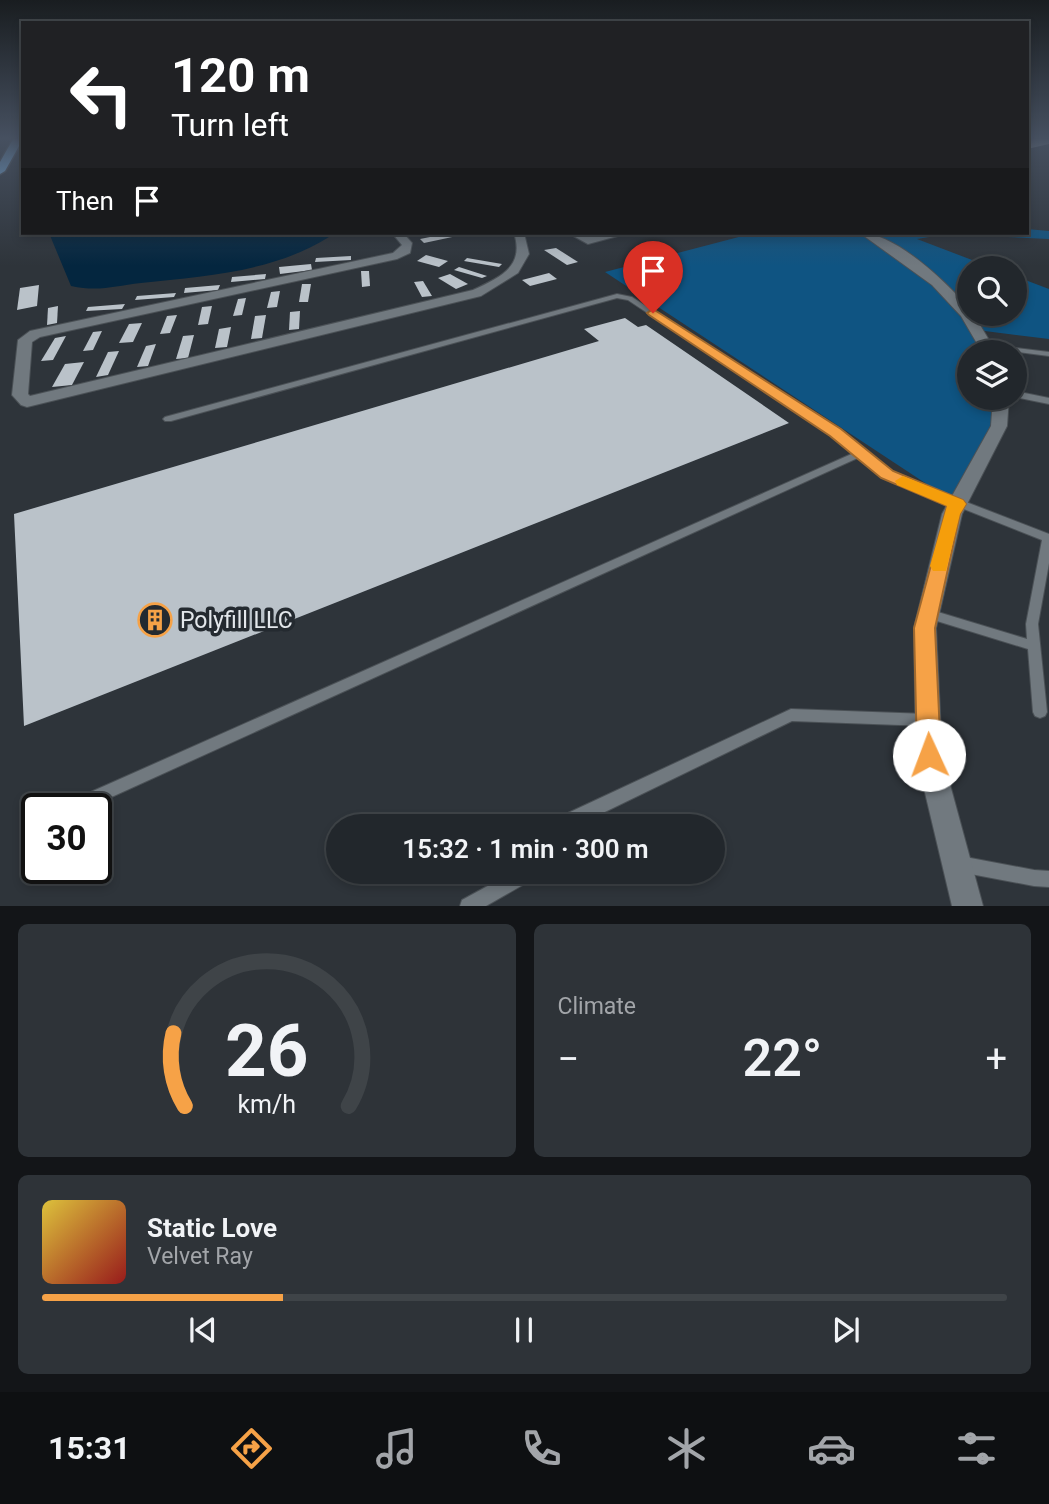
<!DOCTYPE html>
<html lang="en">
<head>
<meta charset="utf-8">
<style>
  :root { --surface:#22272c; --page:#2e3338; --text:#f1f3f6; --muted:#a2a5a9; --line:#3f4448; --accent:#f6a247 }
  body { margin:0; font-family:Roboto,sans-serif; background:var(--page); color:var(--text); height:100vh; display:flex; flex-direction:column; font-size:26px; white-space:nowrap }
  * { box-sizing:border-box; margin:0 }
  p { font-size:23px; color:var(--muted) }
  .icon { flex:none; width:38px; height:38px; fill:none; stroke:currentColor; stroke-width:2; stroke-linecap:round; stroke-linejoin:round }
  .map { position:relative; height:906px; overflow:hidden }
  .panel { display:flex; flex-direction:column; gap:18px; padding:18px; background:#131518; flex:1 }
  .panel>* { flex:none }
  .guide { position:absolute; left:21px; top:21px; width:1008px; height:214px; border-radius:0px; box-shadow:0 4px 10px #0003,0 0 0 2px var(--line); background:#202124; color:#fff; overflow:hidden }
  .controls { position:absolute; left:957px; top:256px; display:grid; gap:14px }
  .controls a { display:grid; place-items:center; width:70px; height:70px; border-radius:50%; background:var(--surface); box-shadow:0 4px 10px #0003,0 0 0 2px var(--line); font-size:35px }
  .speed { position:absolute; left:21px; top:793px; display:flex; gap:14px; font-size:35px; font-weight:700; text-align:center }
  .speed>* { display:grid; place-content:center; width:91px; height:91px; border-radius:50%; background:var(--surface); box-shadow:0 4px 10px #0003,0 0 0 2px var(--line); line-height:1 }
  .speed .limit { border:4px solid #111; border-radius:10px; background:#fff; color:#111 }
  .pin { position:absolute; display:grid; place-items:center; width:60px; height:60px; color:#fff; margin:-72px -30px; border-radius:50% 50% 50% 0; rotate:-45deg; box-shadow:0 0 7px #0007 }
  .pin .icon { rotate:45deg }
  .me { position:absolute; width:77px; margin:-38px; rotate:358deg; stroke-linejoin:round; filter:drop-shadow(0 0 5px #0008) }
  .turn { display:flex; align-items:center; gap:24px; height:147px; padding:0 35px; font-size:32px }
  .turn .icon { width:91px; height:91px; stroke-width:2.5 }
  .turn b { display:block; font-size:49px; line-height:60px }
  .then { display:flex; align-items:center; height:66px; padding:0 35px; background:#0003; gap:14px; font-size:26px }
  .big { font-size:52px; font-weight:600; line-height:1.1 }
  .panel .card { flex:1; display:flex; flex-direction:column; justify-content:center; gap:10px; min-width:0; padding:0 24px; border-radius:10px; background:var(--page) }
  .panel .dial { align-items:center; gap:0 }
  .dial svg { height:182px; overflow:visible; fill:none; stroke:var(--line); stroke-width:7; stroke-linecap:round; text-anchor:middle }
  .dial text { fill:var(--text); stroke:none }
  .song { display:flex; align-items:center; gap:21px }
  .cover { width:84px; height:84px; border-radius:10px; background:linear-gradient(135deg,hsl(50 70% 55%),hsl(0 70% 35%)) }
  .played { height:7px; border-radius:4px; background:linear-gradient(90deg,var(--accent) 25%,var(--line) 25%) }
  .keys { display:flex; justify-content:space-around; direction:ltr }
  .heat { display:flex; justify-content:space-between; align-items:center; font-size:38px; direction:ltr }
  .panel .tiles { flex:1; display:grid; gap:18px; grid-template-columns:1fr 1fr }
  .card:last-child { grid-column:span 2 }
  .trip { position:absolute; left:326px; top:814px; width:399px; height:70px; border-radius:35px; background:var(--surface); box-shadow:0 4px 10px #0003,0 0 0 2px var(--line); font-weight:600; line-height:70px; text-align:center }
  .tabs { display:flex; height:112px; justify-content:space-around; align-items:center; background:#0e1012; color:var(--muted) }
  .tabs .icon { width:49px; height:49px }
  .tabs .active { color:var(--accent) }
  .tabs b { font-size:32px; color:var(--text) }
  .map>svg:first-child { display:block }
  .green { fill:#0f5482 }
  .water { fill:#04263f }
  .building { fill:#bac2c9 }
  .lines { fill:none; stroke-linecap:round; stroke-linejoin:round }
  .lane-casing { stroke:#4b5156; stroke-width:2 }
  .street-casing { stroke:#4b5156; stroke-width:2 }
  .highway-casing { stroke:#4b5156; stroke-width:3 }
  .lane { fill:#71797f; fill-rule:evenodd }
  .street { fill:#71797f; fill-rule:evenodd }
  .highway { fill:#81c4fc; fill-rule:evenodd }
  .route { fill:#f6a247; stroke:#a0692e; stroke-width:2 }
  .slow { fill:#f59e0b }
  .labels { text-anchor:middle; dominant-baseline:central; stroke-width:7; stroke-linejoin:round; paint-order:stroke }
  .near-poi-label { font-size:23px; fill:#e3e7eb; stroke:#242a30; text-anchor:start }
</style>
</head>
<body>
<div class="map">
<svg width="1049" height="906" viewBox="0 0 1049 906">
  <rect width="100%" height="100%" fill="#2e343a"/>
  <polygon class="green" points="1027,229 1049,231 1049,239 947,234 917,239 993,268 970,268 970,313 1015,313 1015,276 1049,289 1049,339 977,330 989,352 970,352 970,397 1001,397 1002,401 957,504 605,272 754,233 1027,233"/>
  <path class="water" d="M49,233H325L329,237C273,272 206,276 141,283C114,286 99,292 71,286Z"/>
  <g class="building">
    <polygon points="1027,139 1049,139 1049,144 1027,149"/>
    <polygon points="450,233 457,236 424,243 420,239"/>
    <polygon points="556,248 578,262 567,265 544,250"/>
    <polygon points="426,255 448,261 439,267 417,261"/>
    <polygon points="351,256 351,260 315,262 316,258"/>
    <polygon points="467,258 502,264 499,267 464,261"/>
    <polygon points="311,264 312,270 280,274 279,267"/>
    <polygon points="459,267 487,276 482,278 454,270"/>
    <polygon points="361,271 369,271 370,286 362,287"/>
    <polygon points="549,273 557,279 530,286 522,280"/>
    <polygon points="266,274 265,279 231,282 232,277"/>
    <polygon points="450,274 468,284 456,289 438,278"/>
    <polygon points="423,281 432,296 422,297 414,282"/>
    <polygon points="302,284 311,284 308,302 299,302"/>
    <polygon points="39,285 37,306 17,310 20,288"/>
    <polygon points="220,285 218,290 184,293 185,288"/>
    <polygon points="280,291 277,307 267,308 271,292"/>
    <polygon points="176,293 174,297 135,300 137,296"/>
    <polygon points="246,298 242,315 233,316 238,299"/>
    <polygon points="125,304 122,309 86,311 88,307"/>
    <polygon points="58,306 57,323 47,325 48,308"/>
    <polygon points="212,306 208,324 198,325 202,307"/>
    <polygon points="300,311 299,329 289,330 290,312"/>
    <polygon points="177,315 170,333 160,334 167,316"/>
    <polygon points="266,315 262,338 251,339 255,316"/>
    <polygon points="625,318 638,327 646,325 789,423 24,726 14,514 599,341 584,329"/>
    <polygon points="142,323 133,342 119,343 129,324"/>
    <polygon points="231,327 227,347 215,348 219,329"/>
    <polygon points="102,331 93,350 83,351 93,332"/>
    <polygon points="194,335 188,358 176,359 183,336"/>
    <polygon points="66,336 53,360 41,361 55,338"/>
    <polygon points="156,344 148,366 137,367 146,346"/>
    <polygon points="119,351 108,375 96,377 108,352"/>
    <polygon points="84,362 72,385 52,387 65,364"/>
  </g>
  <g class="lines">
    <defs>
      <g id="lane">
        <polygon points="617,294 632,297 838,431 866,450 891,473 1049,534 1049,563 1038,624 1047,712 1045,716 1040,718 1035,716 1033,712 1028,649 924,617 922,614 924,611 928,609 1027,639 1026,624 1042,540 883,477 862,456 94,805 89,808 84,805 81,800 84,795 856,452 628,300 617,298 171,421 165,421 163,419 165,417"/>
        <polygon points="983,344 1049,352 1049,356 986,348 982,346"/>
        <polygon points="1015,391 1049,398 1049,404 1015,397"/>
        <polygon points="791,709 927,714 932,716 934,720 932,724 927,726 792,721 576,826 551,826 553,820"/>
        <polygon points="960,856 1034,870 1049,871 1049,887 1034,886 960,872 954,870 952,864 954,858"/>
        <polygon points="513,872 537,872 535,878 486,906 460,906 462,900"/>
      </g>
      <g id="street">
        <path d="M392,233H403L412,243L410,253L397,259L40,337L32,342L28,394L30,396L473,290C500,277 525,267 514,233H524L529,254L518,273L481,296L27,407L21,405L12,395L18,340L30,331L393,253L402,245Z"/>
        <polygon points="568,233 581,233 589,237 610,233 629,233 588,244"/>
        <path d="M860,233C896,233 947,283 970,309V313H973L996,352H982L961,316L932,285Z"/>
        <polygon points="993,397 1009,397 1007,426 962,514 936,628 942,755 983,906 952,906 916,755 914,628 942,514 991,426"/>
      </g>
      <polygon id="highway" points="13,139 23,139 5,171 0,174 0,162"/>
    </defs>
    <use href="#lane" class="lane-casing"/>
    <use href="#street" class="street-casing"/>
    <use href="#highway" class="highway-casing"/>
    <use href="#lane" class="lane"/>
    <use href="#street" class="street"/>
    <use href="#highway" class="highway"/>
  </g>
  <linearGradient id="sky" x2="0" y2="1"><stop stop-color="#191d20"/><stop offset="0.52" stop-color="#465060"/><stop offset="1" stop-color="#465060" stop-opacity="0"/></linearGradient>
  <rect width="1049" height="266" fill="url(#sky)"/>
  <polygon class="route" points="653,309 841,429 893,471 963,500 966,504 960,514 935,628 941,755 938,763 929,766 921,763 917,755 914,628 947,506 881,478 830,436 649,315 647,313"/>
  <polygon class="slow" points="903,476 963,500 966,504 960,514 946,571 933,571 930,566 947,506 897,485 895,481"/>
  <defs>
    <symbol id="building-ring" viewBox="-11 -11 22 22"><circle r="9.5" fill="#242a30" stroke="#f6a247" stroke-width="1.5"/><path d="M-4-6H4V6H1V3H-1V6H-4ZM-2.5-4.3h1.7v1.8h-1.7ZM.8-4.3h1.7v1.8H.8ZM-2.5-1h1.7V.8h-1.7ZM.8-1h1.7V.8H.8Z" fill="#f6a247"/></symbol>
  </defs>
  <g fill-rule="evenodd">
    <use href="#building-ring" x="136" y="601" width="38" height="38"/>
  </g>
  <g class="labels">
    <g class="near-poi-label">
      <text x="180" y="620">Polyfill LLC</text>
    </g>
  </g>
</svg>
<div class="controls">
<a><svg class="icon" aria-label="search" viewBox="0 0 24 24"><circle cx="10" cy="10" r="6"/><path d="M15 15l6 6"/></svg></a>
<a><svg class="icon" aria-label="layers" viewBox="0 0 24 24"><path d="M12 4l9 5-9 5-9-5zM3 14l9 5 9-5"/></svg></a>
</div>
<div class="speed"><div class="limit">30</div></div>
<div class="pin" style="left:653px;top:313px;background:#d93025"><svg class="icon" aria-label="arrive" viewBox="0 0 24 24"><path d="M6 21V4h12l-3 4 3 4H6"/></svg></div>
<svg class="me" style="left:929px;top:755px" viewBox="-20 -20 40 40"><circle r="19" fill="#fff"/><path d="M0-13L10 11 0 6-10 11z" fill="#f6a247"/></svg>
<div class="trip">15:32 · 1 min · 300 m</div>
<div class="guide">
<div class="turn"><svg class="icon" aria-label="left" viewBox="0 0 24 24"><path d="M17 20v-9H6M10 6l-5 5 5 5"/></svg><div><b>120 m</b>Turn left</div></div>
<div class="then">Then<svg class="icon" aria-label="arrive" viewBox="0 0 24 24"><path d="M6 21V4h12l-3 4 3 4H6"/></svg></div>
</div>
</div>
<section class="panel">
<div class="tiles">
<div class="card dial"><svg viewBox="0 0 100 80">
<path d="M14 69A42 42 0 1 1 86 69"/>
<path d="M14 69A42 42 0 0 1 9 37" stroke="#f6a247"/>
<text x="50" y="56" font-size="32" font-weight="700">26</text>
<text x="50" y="72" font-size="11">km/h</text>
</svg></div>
<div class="card"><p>Climate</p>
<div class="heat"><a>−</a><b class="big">22°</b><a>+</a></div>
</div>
<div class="card">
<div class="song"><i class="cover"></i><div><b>Static Love</b><p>Velvet Ray</p></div></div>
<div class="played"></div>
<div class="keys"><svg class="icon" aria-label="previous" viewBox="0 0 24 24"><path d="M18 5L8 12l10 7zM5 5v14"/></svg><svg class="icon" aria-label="pause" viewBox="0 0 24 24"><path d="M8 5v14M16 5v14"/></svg><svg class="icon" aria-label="next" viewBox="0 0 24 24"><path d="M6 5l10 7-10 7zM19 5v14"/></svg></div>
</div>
</div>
</section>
<nav class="tabs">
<b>15:31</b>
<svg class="icon active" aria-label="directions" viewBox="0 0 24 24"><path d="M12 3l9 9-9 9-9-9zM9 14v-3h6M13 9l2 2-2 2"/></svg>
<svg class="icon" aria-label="music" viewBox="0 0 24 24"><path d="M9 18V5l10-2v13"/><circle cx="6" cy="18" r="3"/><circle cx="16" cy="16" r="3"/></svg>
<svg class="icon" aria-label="phone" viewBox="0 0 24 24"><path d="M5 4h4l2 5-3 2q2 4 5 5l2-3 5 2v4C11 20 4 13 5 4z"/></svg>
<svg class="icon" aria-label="climate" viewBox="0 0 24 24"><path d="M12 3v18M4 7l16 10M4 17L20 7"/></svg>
<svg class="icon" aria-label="car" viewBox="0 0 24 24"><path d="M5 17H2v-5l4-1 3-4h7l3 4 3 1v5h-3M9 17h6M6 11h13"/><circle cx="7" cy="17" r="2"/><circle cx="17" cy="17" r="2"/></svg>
<svg class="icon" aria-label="filters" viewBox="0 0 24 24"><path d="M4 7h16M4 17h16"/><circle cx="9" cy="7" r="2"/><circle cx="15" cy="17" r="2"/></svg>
</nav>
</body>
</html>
